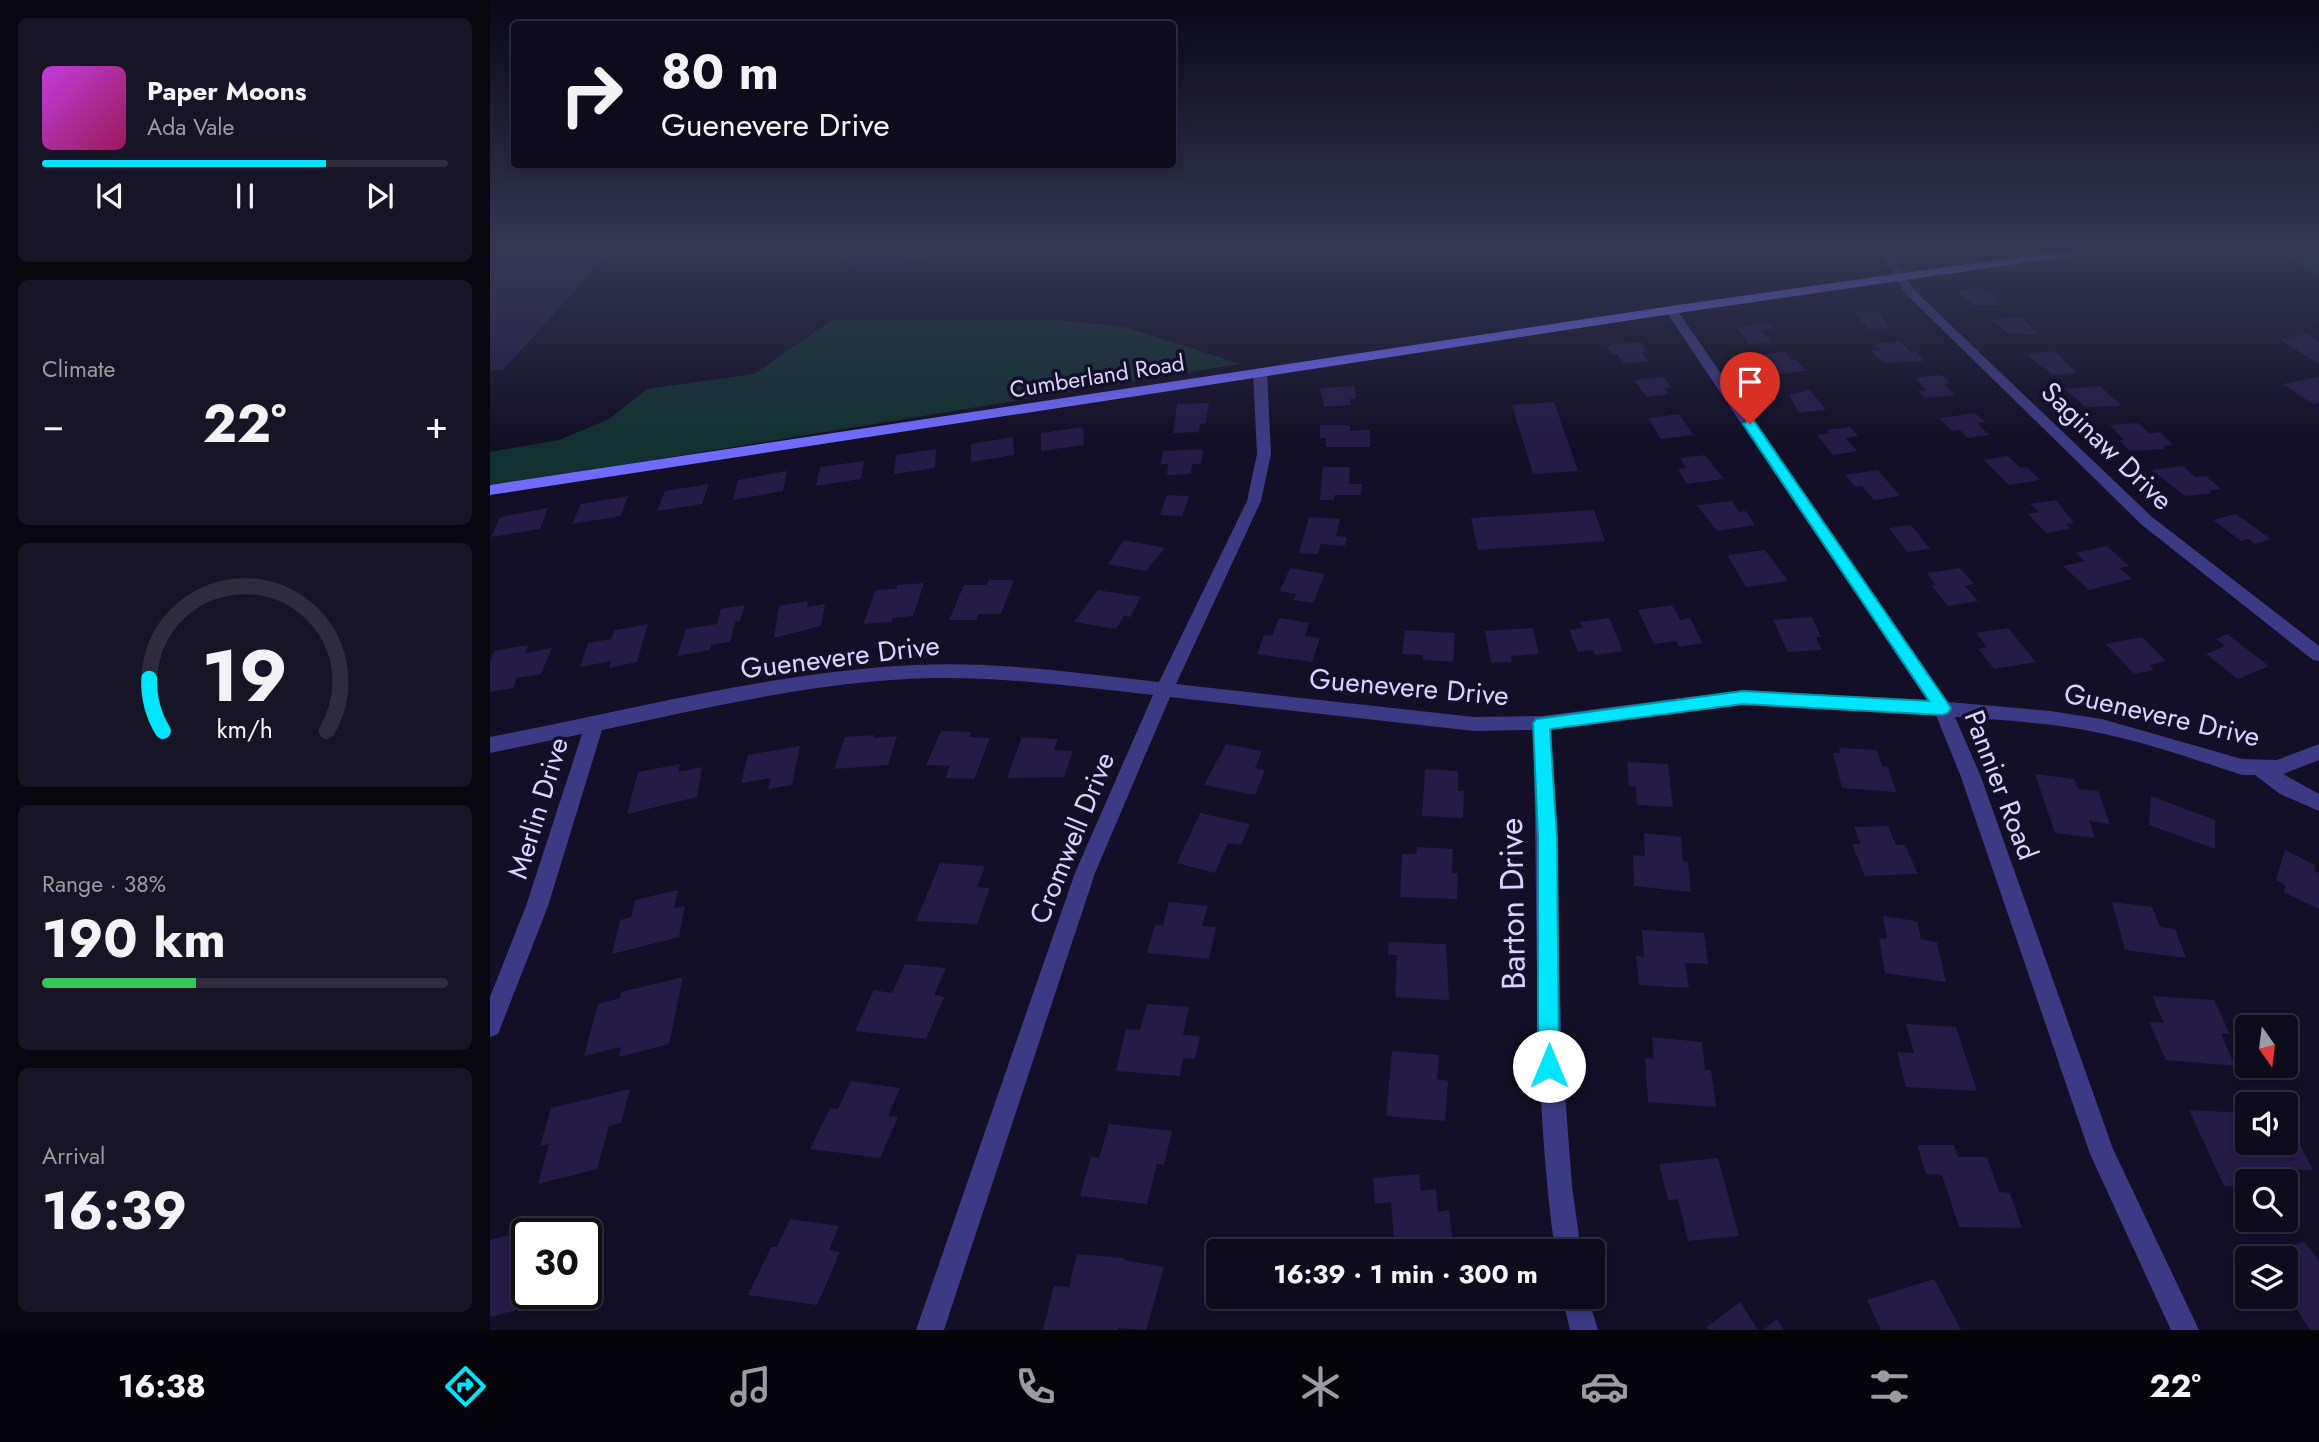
<!DOCTYPE html>
<html lang="en">
<head>
<meta charset="utf-8">
<style>
  :root { --surface:#0e0b1c; --page:#171425; --text:#f1f3f6; --muted:#9b9ba3; --line:#2e2b3b; --accent:#00e5ff }
  body { margin:0; font-family:Jost,sans-serif; background:var(--page); color:var(--text); height:100vh; display:flex; flex-direction:column; font-size:26px; white-space:nowrap }
  * { box-sizing:border-box; margin:0 }
  p { font-size:23px; color:var(--muted) }
  .icon { flex:none; width:38px; height:38px; fill:none; stroke:currentColor; stroke-width:2; stroke-linecap:round; stroke-linejoin:round }
  .map { position:relative; flex:1; overflow:hidden }
  .drawer { display:flex; flex-direction:column; gap:18px; padding:18px; background:#08060f; width:490px }
  .drawer>* { flex:none }
  .guide { position:absolute; left:21px; top:21px; width:665px; height:147px; border-radius:7px; box-shadow:0 4px 10px #0003,0 0 0 2px var(--line); background:#0e0b1c; color:var(--text); overflow:hidden }
  .needle { width:46px; rotate:166deg }
  .controls { position:absolute; left:1745px; top:1015px; display:grid; gap:14px }
  .controls a { display:grid; place-items:center; width:63px; height:63px; border-radius:7px; background:var(--surface); box-shadow:0 4px 10px #0003,0 0 0 2px var(--line); font-size:35px }
  .speed { position:absolute; left:21px; top:1218px; display:flex; gap:14px; font-size:35px; font-weight:700; text-align:center }
  .speed>* { display:grid; place-content:center; width:91px; height:91px; border-radius:50%; background:var(--surface); box-shadow:0 4px 10px #0003,0 0 0 2px var(--line); line-height:1 }
  .speed .limit { border:4px solid #111; border-radius:10px; background:#fff; color:#111 }
  .pin { position:absolute; display:grid; place-items:center; width:60px; height:60px; color:#fff; margin:-72px -30px; border-radius:50% 50% 50% 0; rotate:-45deg; box-shadow:0 0 7px #0007 }
  .pin .icon { rotate:45deg }
  .me { position:absolute; width:77px; margin:-38px; rotate:0deg; stroke-linejoin:round; filter:drop-shadow(0 0 5px #0008) }
  .turn { display:flex; align-items:center; gap:24px; height:147px; padding:0 35px; font-size:32px }
  .turn .icon { width:91px; height:91px; stroke-width:2.5 }
  .turn b { display:block; font-size:49px; line-height:60px }
  .big { font-size:52px; font-weight:700; line-height:1.1 }
  .drawer .tile { flex:1; display:flex; flex-direction:column; justify-content:center; gap:10px; min-width:0; padding:0 24px; border-radius:10px; background:var(--page) }
  .drawer .dial { align-items:center; gap:0 }
  .dial svg { height:182px; overflow:visible; fill:none; stroke:var(--line); stroke-width:7; stroke-linecap:round; text-anchor:middle }
  .dial text { fill:var(--text); stroke:none }
  .song { display:flex; align-items:center; gap:21px }
  .cover { width:84px; height:84px; border-radius:10px; background:linear-gradient(135deg,hsl(290 70% 55%),hsl(330 70% 35%)) }
  .played { height:7px; border-radius:4px; background:linear-gradient(90deg,var(--accent) 70%,var(--line) 70%) }
  .keys { display:flex; justify-content:space-around; direction:ltr }
  .heat { display:flex; justify-content:space-between; align-items:center; font-size:38px; direction:ltr }
  .charge { height:10px; border-radius:5px; background:linear-gradient(90deg,#34c759 38%,var(--line) 0) }
  .trip { position:absolute; left:716px; top:1239px; width:399px; height:70px; border-radius:7px; background:var(--surface); box-shadow:0 4px 10px #0003,0 0 0 2px var(--line); font-weight:700; line-height:70px; text-align:center }
  .tabs { display:flex; height:112px; justify-content:space-around; align-items:center; background:#06040b; color:var(--muted) }
  .tabs .icon { width:49px; height:49px }
  .tabs .selected { color:var(--accent) }
  .tabs b { font-size:32px; color:var(--text) }
  main { display:flex; flex:1; min-height:0 }
  .map>svg:first-child { display:block }
  .green { fill:#12302f }
  .building { fill:#241b47 }
  .lines { fill:none; stroke-linecap:round; stroke-linejoin:round }
  .minor { fill:#3d3a85; fill-rule:evenodd }
  .secondary { fill:#6f6bff; fill-rule:evenodd }
  .route { fill:#00e5ff; stroke:#0095a6; stroke-width:2 }
  .labels { text-anchor:middle; dominant-baseline:central; stroke-width:7; stroke-linejoin:round; paint-order:stroke }
  .far-street-label { font-size:23px; fill:#d9d4ff; stroke:#130f26 }
  .street-label { font-size:28px; fill:#d9d4ff; stroke:#130f26 }
  .near-street-label { font-size:33px; fill:#d9d4ff; stroke:#130f26 }
</style>
</head>
<body>
<main>
<section class="drawer">
<div class="tile">
<div class="song"><i class="cover"></i><div><b>Paper Moons</b><p>Ada Vale</p></div></div>
<div class="played"></div>
<div class="keys"><svg class="icon" aria-label="previous" viewBox="0 0 24 24"><path d="M18 5L8 12l10 7zM5 5v14"/></svg><svg class="icon" aria-label="pause" viewBox="0 0 24 24"><path d="M8 5v14M16 5v14"/></svg><svg class="icon" aria-label="next" viewBox="0 0 24 24"><path d="M6 5l10 7-10 7zM19 5v14"/></svg></div>
</div>
<div class="tile"><p>Climate</p>
<div class="heat"><a>−</a><b class="big">22°</b><a>+</a></div>
</div>
<div class="tile dial"><svg viewBox="0 0 100 80">
<path d="M14 69A42 42 0 1 1 86 69"/>
<path d="M14 69A42 42 0 0 1 8 46" stroke="#00e5ff"/>
<text x="50" y="56" font-size="32" font-weight="700">19</text>
<text x="50" y="72" font-size="11">km/h</text>
</svg></div>
<div class="tile"><p>Range · 38%</p><b class="big">190 km</b><div class="charge"></div></div>
<div class="tile"><p>Arrival</p><b class="big">16:39</b></div>
</section>
<div class="map">
<svg width="1829" height="1330" viewBox="0 0 1829 1330">
  <rect width="100%" height="100%" fill="#130f26"/>
  <g class="green">
    <polygon points="1786,251 1829,251 1829,275"/>
    <polygon points="342,320 568,320 635,327 750,364 0,487 0,452 69,440 119,419 157,389 264,374"/>
  </g>
  <g class="building">
    <polygon points="0,251 121,251 13,370 0,371"/>
    <polygon points="356,251 439,251 433,262 359,265 363,257 350,259"/>
    <polygon points="1490,288 1496,294 1502,293 1512,301 1507,302 1510,305 1484,305 1467,291"/>
    <polygon points="1390,311 1399,328 1378,329 1365,313"/>
    <polygon points="1531,317 1550,335 1518,334 1502,320"/>
    <polygon points="1278,322 1284,329 1272,330 1281,342 1259,344 1247,328"/>
    <polygon points="1817,334 1829,341 1829,364 1789,339"/>
    <polygon points="1410,341 1421,352 1426,351 1435,361 1393,363 1382,351 1391,350 1386,344"/>
    <polygon points="1151,342 1157,351 1152,352 1158,361 1133,364 1128,354 1122,355 1116,345"/>
    <polygon points="1564,351 1587,373 1563,375 1536,354"/>
    <polygon points="1295,352 1301,360 1306,359 1316,371 1280,375 1271,364 1275,363 1269,355"/>
    <polygon points="1447,375 1453,376 1460,383 1454,384 1465,395 1435,398 1428,391 1436,390 1425,378"/>
    <polygon points="1174,377 1181,387 1175,388 1178,394 1157,397 1144,380"/>
    <polygon points="1829,377 1829,403 1823,404 1792,384"/>
    <polygon points="864,386 866,399 860,399 861,405 834,407 830,388"/>
    <polygon points="1610,386 1632,406 1595,407 1575,389"/>
    <polygon points="1320,390 1336,410 1309,413 1299,395"/>
    <polygon points="1064,402 1088,471 1043,474 1022,405"/>
    <polygon points="719,403 716,423 710,424 709,432 683,433 687,404"/>
    <polygon points="1485,413 1495,422 1487,423 1499,435 1478,438 1470,430 1462,431 1449,418"/>
    <polygon points="1189,414 1204,435 1171,439 1158,418"/>
    <polygon points="1648,423 1659,433 1670,432 1683,445 1673,446 1676,449 1640,451 1629,440 1634,440 1620,425"/>
    <polygon points="830,425 860,425 860,431 880,430 880,447 836,447 836,438 830,438"/>
    <polygon points="593,427 594,445 551,451 551,433"/>
    <polygon points="1360,427 1368,436 1356,438 1367,451 1343,455 1327,435 1340,433 1337,430"/>
    <polygon points="523,437 524,455 481,462 481,444"/>
    <polygon points="446,449 445,468 404,474 406,455"/>
    <polygon points="713,449 711,464 702,464 701,474 677,475 678,464 671,464 673,451"/>
    <polygon points="1215,455 1234,479 1197,484 1188,469 1196,468 1190,458"/>
    <polygon points="1518,456 1530,468 1537,467 1550,480 1519,485 1494,460"/>
    <polygon points="374,461 371,479 326,486 330,467"/>
    <polygon points="1693,466 1705,477 1716,476 1731,489 1719,491 1722,493 1695,496 1662,470"/>
    <polygon points="833,467 860,467 859,484 872,484 871,495 845,495 844,500 830,500"/>
    <polygon points="1388,470 1410,496 1384,500 1372,486 1366,487 1355,475"/>
    <polygon points="297,471 293,491 243,500 248,480"/>
    <polygon points="219,484 212,504 167,511 175,491"/>
    <polygon points="677,495 699,496 692,516 670,515"/>
    <polygon points="138,496 131,516 82,524 91,504"/>
    <polygon points="1566,500 1584,523 1576,524 1580,529 1556,533 1538,514 1549,512 1540,504"/>
    <polygon points="1242,501 1249,512 1256,511 1265,525 1227,531 1207,505"/>
    <polygon points="58,508 50,529 1,537 10,517"/>
    <polygon points="1104,510 1115,541 988,550 981,518"/>
    <polygon points="1746,514 1781,539 1765,544 1759,539 1751,541 1723,520"/>
    <polygon points="819,517 850,519 846,536 857,537 855,546 831,544 828,554 809,553"/>
    <polygon points="1421,525 1440,549 1417,552 1399,528"/>
    <polygon points="634,540 675,548 656,571 618,564"/>
    <polygon points="1617,546 1639,566 1630,568 1642,579 1599,590 1573,566 1595,561 1585,553"/>
    <polygon points="1275,550 1298,581 1256,587 1237,555"/>
    <polygon points="800,568 835,574 823,603 804,600 806,594 790,591"/>
    <polygon points="1470,568 1484,584 1475,586 1488,601 1458,606 1441,585 1446,585 1437,573"/>
    <polygon points="499,580 524,580 511,614 489,614 486,620 459,620 474,585 496,585"/>
    <polygon points="434,583 423,616 403,618 401,622 373,624 386,590 406,589 408,585"/>
    <polygon points="608,590 651,597 640,617 634,616 626,629 584,622"/>
    <polygon points="318,601 317,607 335,604 331,626 284,638 289,606"/>
    <polygon points="255,605 250,621 245,622 240,642 221,645 220,650 187,656 196,629 227,624 231,609"/>
    <polygon points="1182,605 1190,620 1200,618 1213,643 1189,647 1186,641 1164,644 1148,610"/>
    <polygon points="1322,617 1331,637 1326,637 1332,650 1298,652 1283,620"/>
    <polygon points="789,618 819,623 815,636 830,638 822,662 767,654 774,635 782,636"/>
    <polygon points="1119,618 1133,651 1105,655 1103,650 1088,652 1079,630 1093,628 1090,622"/>
    <polygon points="158,624 147,662 119,668 121,661 90,667 98,643 121,639 125,630"/>
    <polygon points="1043,628 1049,654 1021,656 1022,662 1001,663 995,631"/>
    <polygon points="1518,628 1546,662 1504,669 1488,649 1497,647 1486,633"/>
    <polygon points="915,630 965,633 963,662 933,660 933,655 912,654"/>
    <polygon points="1737,634 1779,666 1748,679 1716,654 1735,646 1726,639"/>
    <polygon points="1652,637 1676,661 1660,665 1664,670 1644,674 1616,644"/>
    <polygon points="38,645 35,653 62,648 51,674 27,678 23,688 0,692 0,661 4,651"/>
    <polygon points="451,731 481,732 479,737 500,738 484,779 455,778 460,766 436,765"/>
    <polygon points="384,735 383,738 407,736 398,765 344,769 355,737"/>
    <polygon points="532,737 568,739 564,750 583,751 574,777 517,778"/>
    <polygon points="736,744 772,751 765,768 775,770 765,795 714,785"/>
    <polygon points="310,746 302,785 278,789 281,778 251,783 258,755"/>
    <polygon points="1349,748 1387,750 1392,766 1398,767 1406,792 1352,788 1343,753 1350,753"/>
    <polygon points="1137,762 1178,764 1183,807 1147,805 1146,787 1139,786"/>
    <polygon points="190,764 188,772 212,767 207,797 137,814 148,772"/>
    <polygon points="935,769 968,771 968,791 974,791 973,818 932,816"/>
    <polygon points="1545,774 1584,779 1588,789 1608,791 1620,824 1599,821 1605,838 1565,833"/>
    <polygon points="1661,796 1725,820 1725,849 1659,825"/>
    <polygon points="710,813 760,824 751,845 738,843 725,873 687,863"/>
    <polygon points="1398,826 1406,845 1415,845 1428,874 1375,876 1362,844 1371,844 1364,827"/>
    <polygon points="1154,833 1191,837 1193,861 1198,862 1201,892 1144,886 1143,855 1155,856"/>
    <polygon points="927,847 963,849 962,873 968,873 967,899 910,897 912,854 926,854"/>
    <polygon points="1795,850 1825,865 1824,871 1829,873 1829,909 1794,892 1795,885 1786,880"/>
    <polygon points="450,863 495,866 487,887 500,888 487,924 426,921"/>
    <polygon points="188,890 184,908 195,906 189,937 122,954 130,920 141,917 145,900"/>
    <polygon points="679,902 718,906 712,926 726,927 719,959 657,953 665,925 673,925"/>
    <polygon points="1622,902 1662,907 1670,927 1685,929 1696,958 1635,950"/>
    <polygon points="1393,916 1427,921 1431,939 1447,942 1456,982 1395,973 1389,938 1397,939"/>
    <polygon points="1152,930 1214,933 1218,964 1195,963 1199,988 1149,985 1146,956 1154,957"/>
    <polygon points="899,942 956,944 959,1000 905,997 907,955 898,955"/>
    <polygon points="415,964 456,968 444,995 454,997 436,1039 365,1031 384,990 402,993"/>
    <polygon points="193,977 179,1044 129,1057 131,1047 94,1056 108,1004 130,998 131,992"/>
    <polygon points="1662,996 1724,1000 1740,1034 1731,1034 1745,1066 1676,1060 1659,1022 1674,1023"/>
    <polygon points="657,1004 699,1007 693,1035 710,1036 705,1059 693,1058 690,1076 626,1071 636,1029 650,1030"/>
    <polygon points="1416,1024 1466,1027 1487,1091 1416,1087 1407,1052 1424,1053"/>
    <polygon points="1162,1037 1212,1042 1215,1070 1221,1070 1226,1107 1158,1102 1155,1058 1164,1059"/>
    <polygon points="902,1051 949,1055 947,1079 958,1081 955,1121 896,1116"/>
    <polygon points="361,1081 410,1088 398,1116 408,1117 390,1158 320,1149 340,1108 348,1109"/>
    <polygon points="140,1089 131,1123 119,1126 107,1169 48,1184 59,1144 50,1146 61,1108"/>
    <polygon points="1699,1110 1757,1113 1757,1143 1796,1143 1796,1117 1823,1170 1792,1169 1802,1189 1796,1189 1796,1181 1757,1181 1757,1187 1734,1186"/>
    <polygon points="619,1124 682,1131 674,1165 667,1164 657,1204 590,1196 601,1157 609,1158"/>
    <polygon points="1427,1145 1464,1145 1468,1157 1497,1157 1509,1192 1520,1193 1532,1228 1469,1227 1452,1175 1436,1174"/>
    <polygon points="1228,1158 1249,1236 1198,1241 1188,1199 1178,1200 1169,1164"/>
    <polygon points="929,1174 931,1191 946,1189 948,1212 959,1210 964,1251 905,1251 901,1202 885,1204 883,1178"/>
    <polygon points="300,1219 349,1226 339,1250 350,1252 327,1305 258,1295 281,1247 287,1247"/>
    <polygon points="70,1222 67,1234 37,1234 37,1293 42,1293 39,1307 0,1317 0,1240"/>
    <polygon points="1815,1242 1829,1261 1829,1330 1820,1330 1796,1293 1796,1258 1771,1258 1768,1254"/>
    <polygon points="587,1254 634,1258 634,1260 674,1267 656,1330 628,1328 628,1330 553,1330 564,1286 579,1287"/>
    <polygon points="1444,1279 1471,1330 1391,1330 1377,1300"/>
    <polygon points="1250,1302 1268,1330 1219,1330 1217,1327"/>
    <polygon points="1287,1319 1294,1330 1273,1330"/>
  </g>
  <g class="lines">
    <g class="minor">
      <polygon points="1388,251 1399,251 1423,289 1662,517 1829,646 1829,661 1823,660 1652,525 1415,293"/>
      <path d="M1181,306L1185,307L1458,702L1560,711L1612,719L1752,759L1787,760L1829,744V760L1793,774L1829,794V811L1790,794L1765,775H1752C1706,760 1661,744 1614,734C1565,723 1514,720 1465,717L1491,777L1623,1149L1709,1330H1681L1600,1154L1471,777L1446,715L1253,704L1061,729L1072,1054L1082,1186L1091,1251H1065C1041,1079 1049,904 1043,730L984,731L680,697L605,873L454,1330H426L585,873L663,695C590,687 518,677 444,678C333,680 221,707 112,730L58,906L8,1034L0,1037V997L36,906L92,734L0,753V737C140,710 282,672 425,665C507,661 588,673 669,682L757,501L767,454L763,372L770,368L777,372L781,454L771,501L686,684L984,717L1052,716L1253,690L1437,700L1175,310Z"/>
      <polygon points="1072,1297 1098,1297 1108,1330 1080,1330"/>
    </g>
    <polygon class="secondary" points="1569,251 1600,251 1595,254 1181,314 0,495 0,485 1181,306"/>
  </g>
  <linearGradient id="sky" x2="0" y2="1"><stop stop-color="#0a0815"/><stop offset="0.57" stop-color="#333752"/><stop offset="1" stop-color="#333752" stop-opacity="0"/></linearGradient>
  <rect width="1829" height="438" fill="url(#sky)"/>
  <polygon class="route" points="1260,420 1264,421 1461,708 1458,713 1452,715 1253,704 1060,729 1067,838 1069,1066 1066,1074 1059,1077 1051,1074 1048,1066 1048,838 1043,723 1046,719 1253,691 1439,701 1253,424"/>
  <g class="labels">
    <g class="far-street-label">
      <text transform="translate(607 376) rotate(-9)">Cumberland Road</text>
    </g>
    <g class="street-label">
      <text transform="translate(1617 446) rotate(44)">Saginaw Drive</text>
      <text transform="translate(350 657) rotate(-7)">Guenevere Drive</text>
      <text transform="translate(919 687) rotate(5)">Guenevere Drive</text>
      <text transform="translate(1672 715) rotate(13)">Guenevere Drive</text>
      <text transform="translate(1511 785) rotate(69)">Pannier Road</text>
      <text transform="translate(48 808) rotate(-73)">Merlin Drive</text>
      <text transform="translate(582 838) rotate(-68)">Cromwell Drive</text>
    </g>
    <g class="near-street-label">
      <text transform="translate(1022 904) rotate(-91)">Barton Drive</text>
    </g>
  </g>
</svg>
<div class="controls">
<a><svg class="needle" viewBox="-14 -14 28 28"><path d="M0-13l5 13h-10z" fill="#e53935"/><path d="M0 13l5-13h-10z" fill="#9b9ba3"/></svg></a>
<a><svg class="icon" aria-label="sound" viewBox="0 0 24 24"><path d="M4 9h4l5-4v14l-5-4H4zM17 9q2 3 0 6"/></svg></a>
<a><svg class="icon" aria-label="search" viewBox="0 0 24 24"><circle cx="10" cy="10" r="6"/><path d="M15 15l6 6"/></svg></a>
<a><svg class="icon" aria-label="layers" viewBox="0 0 24 24"><path d="M12 4l9 5-9 5-9-5zM3 14l9 5 9-5"/></svg></a>
</div>
<div class="speed"><div class="limit">30</div></div>
<div class="pin" style="left:1260px;top:424px;background:#d93025"><svg class="icon" aria-label="arrive" viewBox="0 0 24 24"><path d="M6 21V4h12l-3 4 3 4H6"/></svg></div>
<svg class="me" style="left:1059px;top:1066px" viewBox="-20 -20 40 40"><circle r="19" fill="#fff"/><path d="M0-13L10 11 0 6-10 11z" fill="#00e5ff"/></svg>
<div class="trip">16:39 · 1 min · 300 m</div>
<div class="guide">
<div class="turn"><svg class="icon" aria-label="right" viewBox="0 0 24 24"><path d="M7 20v-9h11M14 6l5 5-5 5"/></svg><div><b>80 m</b>Guenevere Drive</div></div>
</div>
</div>
</main>
<nav class="tabs">
<b>16:38</b>
<svg class="icon selected" aria-label="directions" viewBox="0 0 24 24"><path d="M12 3l9 9-9 9-9-9zM9 14v-3h6M13 9l2 2-2 2"/></svg>
<svg class="icon" aria-label="music" viewBox="0 0 24 24"><path d="M9 18V5l10-2v13"/><circle cx="6" cy="18" r="3"/><circle cx="16" cy="16" r="3"/></svg>
<svg class="icon" aria-label="phone" viewBox="0 0 24 24"><path d="M5 4h4l2 5-3 2q2 4 5 5l2-3 5 2v4C11 20 4 13 5 4z"/></svg>
<svg class="icon" aria-label="climate" viewBox="0 0 24 24"><path d="M12 3v18M4 7l16 10M4 17L20 7"/></svg>
<svg class="icon" aria-label="car" viewBox="0 0 24 24"><path d="M5 17H2v-5l4-1 3-4h7l3 4 3 1v5h-3M9 17h6M6 11h13"/><circle cx="7" cy="17" r="2"/><circle cx="17" cy="17" r="2"/></svg>
<svg class="icon" aria-label="filters" viewBox="0 0 24 24"><path d="M4 7h16M4 17h16"/><circle cx="9" cy="7" r="2"/><circle cx="15" cy="17" r="2"/></svg>
<b>22°</b>
</nav>
</body>
</html>
